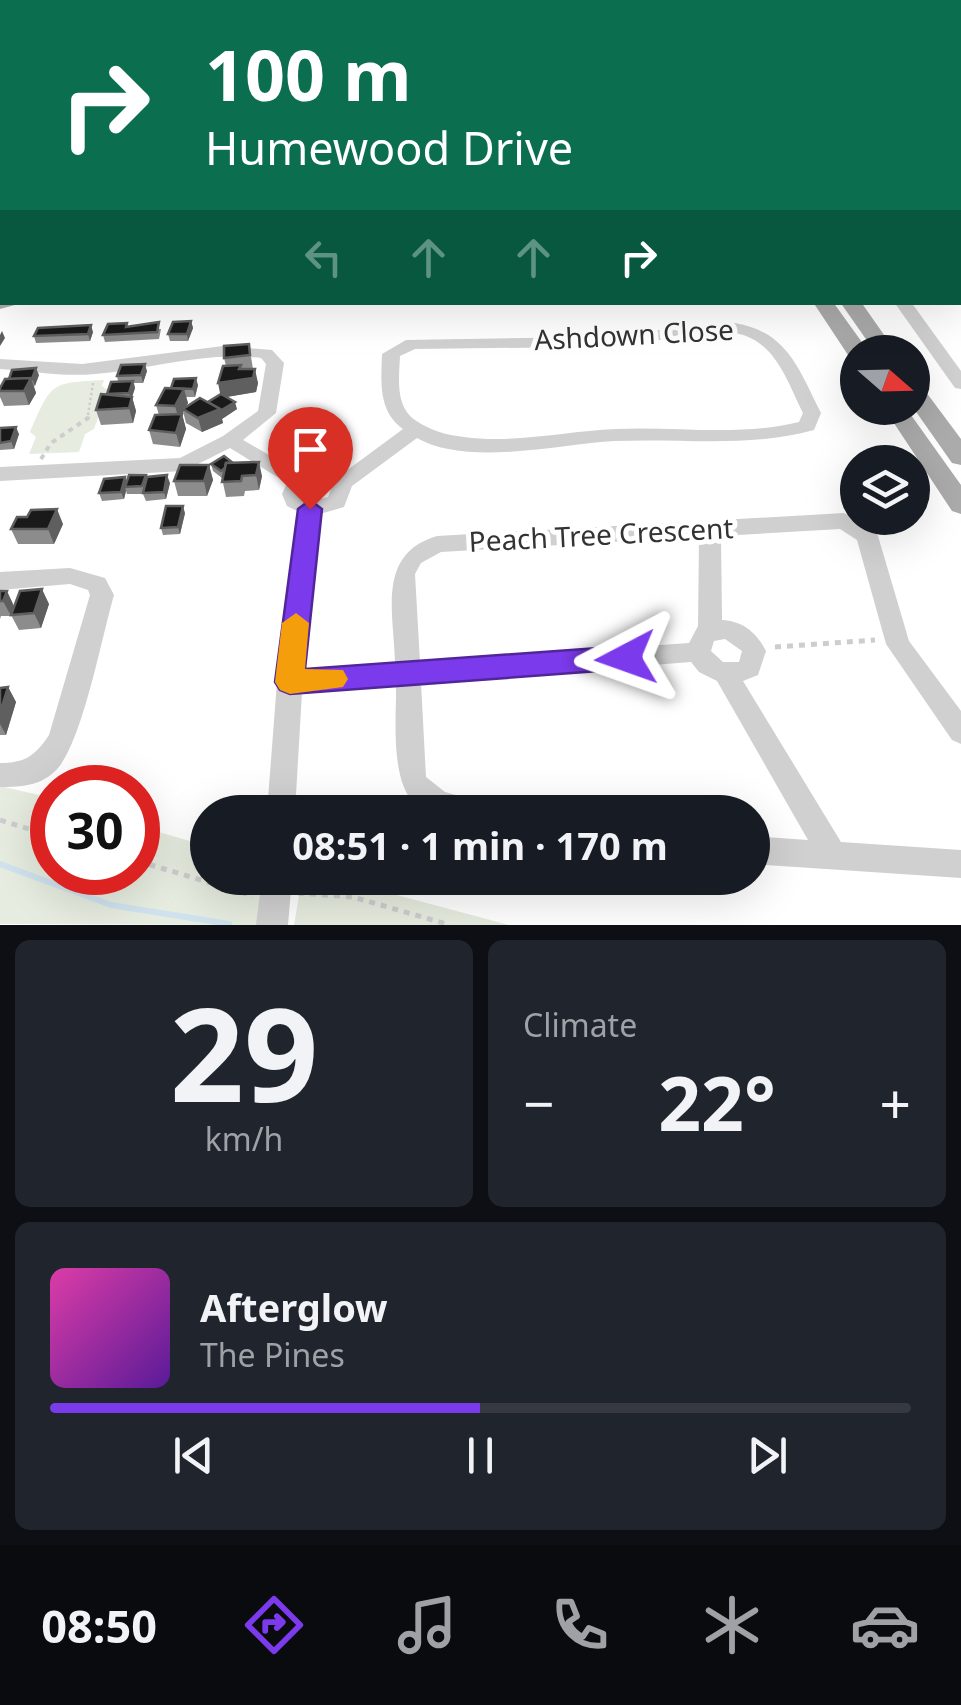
<!DOCTYPE html>
<html lang="en">
<head>
<meta charset="utf-8">
<style>
  :root { --surface:#171b24; --page:#20242c; --text:#f1f3f6; --muted:#9ea1a6; --line:#363941; --accent:#7c3aed }
  body { margin:0; font-family:"Noto Sans",sans-serif; background:var(--page); color:var(--text); height:100vh; display:flex; flex-direction:column; font-size:38px; white-space:nowrap }
  * { box-sizing:border-box; margin:0 }
  p { font-size:32px; color:var(--muted) }
  .icon { flex:none; width:55px; height:55px; fill:none; stroke:currentColor; stroke-width:2; stroke-linecap:round; stroke-linejoin:round }
  .map { position:relative; height:925px; overflow:hidden }
  .panel { display:flex; flex-direction:column; gap:15px; padding:15px; background:#0d0f14; flex:1 }
  .panel>* { flex:none }
  .top-card { position:absolute; left:0px; top:0px; width:962px; height:305px; box-shadow:0 10px 40px #0002; background:#0b6e4f; color:#fff; overflow:hidden }
  .needle { width:65px; rotate:110deg }
  .tools { position:absolute; left:840px; top:335px; display:grid; gap:20px }
  .tools a { display:grid; place-items:center; width:90px; height:90px; border-radius:50%; background:var(--surface); box-shadow:0 10px 40px #0002; font-size:50px }
  .speed { position:absolute; left:30px; top:765px; display:flex; gap:20px; font-size:50px; font-weight:700; text-align:center }
  .speed>* { display:grid; place-content:center; width:130px; height:130px; border-radius:50%; background:var(--surface); box-shadow:0 10px 40px #0002; line-height:1 }
  .speed .limit { border:15px solid #d22; background:#fff; color:#111 }
  .pin { position:absolute; display:grid; place-items:center; width:85px; height:85px; color:#fff; margin:-102px -42px; border-radius:50% 50% 50% 0; rotate:-45deg; box-shadow:0 0 10px #0007 }
  .pin .icon { rotate:45deg }
  .me { position:absolute; width:110px; margin:-55px; rotate:266deg; stroke-linejoin:round; filter:drop-shadow(0 0 8px #0008) }
  .turn { display:flex; align-items:center; gap:35px; height:210px; padding:0 40px; font-size:45px }
  .turn .icon { width:130px; height:130px; stroke-width:2.5 }
  .turn b { display:block; font-size:70px; line-height:85px }
  .lanes { display:flex; align-items:center; height:95px; padding:0 40px; background:#0003; justify-content:center; gap:50px; direction:ltr }
  .lanes .off { opacity:.35 }
  .big { font-size:75px; font-weight:700; line-height:1.1 }
  .panel .tile { flex:1; display:flex; flex-direction:column; justify-content:center; gap:15px; min-width:0; padding:0 35px; border-radius:15px; background:var(--page) }
  .panel .dial { align-items:center; gap:0 }
  .dial b { font-size:130px; line-height:1 }
  .song { display:flex; align-items:center; gap:30px }
  .cover { width:120px; height:120px; border-radius:15px; background:linear-gradient(135deg,hsl(320 70% 55%),hsl(270 70% 35%)) }
  .played { height:10px; border-radius:5px; background:linear-gradient(90deg,var(--accent) 50%,var(--line) 50%) }
  .keys { display:flex; justify-content:space-around; direction:ltr }
  .heat { display:flex; justify-content:space-between; align-items:center; font-size:55px; direction:ltr }
  .panel .tiles { flex:1; display:grid; gap:15px; grid-template-columns:1fr 1fr }
  .tile:last-child { grid-column:span 2 }
  .trip { position:absolute; left:190px; top:795px; width:580px; height:100px; border-radius:50px; background:var(--surface); box-shadow:0 10px 40px #0002; font-weight:700; line-height:100px; text-align:center }
  .menu { display:flex; height:160px; justify-content:space-around; align-items:center; background:#090b0e; color:var(--muted) }
  .menu .icon { width:70px; height:70px }
  .menu .active { color:var(--accent) }
  .menu b { font-size:45px; color:var(--text) }
  .map>svg:first-child { display:block }
  .green { fill:#e6ecdf }
  .lines { fill:none; stroke-linecap:round; stroke-linejoin:round }
  .stream { stroke:#cfe2ee; stroke-width:6 }
  .path-far2 { stroke:#cdcdcd; stroke-width:2.5; stroke-dasharray:2.5 2.5; stroke-linecap:butt }
  .path-far1 { stroke:#cdcdcd; stroke-width:4; stroke-dasharray:5 5; stroke-linecap:butt }
  .path { stroke:#cdcdcd; stroke-width:5; stroke-dasharray:6 6; stroke-linecap:butt }
  .minor { fill:#d0d0d0; fill-rule:evenodd }
  .major { fill:#ababab; fill-rule:evenodd }
  .wall { fill:#8c8c8c }
  .shaded-wall { fill:#5f5f5f }
  .building { fill:#1a1a1a; stroke:#5f5f5f; stroke-width:2.5 }
  .route { fill:#7c3aed; stroke:#51269a; stroke-width:2.5 }
  .slow { fill:#f59e0b }
  .labels { text-anchor:middle; dominant-baseline:central; stroke-width:10; stroke-linejoin:round; paint-order:stroke }
  .street-label { font-size:28px; fill:#333; stroke:#fff }
</style>
</head>
<body>
<div class="map">
<svg width="961" height="925" viewBox="0 0 961 925">
  <rect width="100%" height="100%" fill="#fff"/>
  <g class="green">
    <path d="M104,380L102,386L108,390L94,429L85,434L79,452L29,454L36,437L30,432C52,382 50,383 104,380Z"/>
    <polygon points="0,786 52,798 52,872 138,872 138,826 207,846 208,878 262,878 257,925 0,924"/>
    <polygon points="302,878 333,878 509,925 294,925"/>
  </g>
  <g class="lines">
    <polyline class="stream" points="0,864 111,905 229,924"/>
    <g class="path-far2">
      <polyline points="860,1 876,2"/>
      <polyline points="88,415 93,383"/>
    </g>
    <polyline class="path-far1" points="41,459 51,443 88,418 89,412"/>
    <g class="path">
      <polyline points="775,647 875,640"/>
      <polyline points="0,820 52,836"/>
      <polyline points="138,861 253,896"/>
      <polyline points="298,893 353,897 450,925"/>
    </g>
    <g class="minor">
      <polygon points="459,0 490,0 491,2 462,2"/>
      <polygon points="608,0 617,0 618,2 609,2"/>
      <polygon points="631,0 640,0 641,2 632,2"/>
      <polygon points="808,0 841,0 842,2 811,2"/>
      <polygon points="2,32 2,38 0,39 0,33"/>
      <rect x="960" y="45" width="1" height="6"/>
      <rect x="0" y="64" width="2" height="6"/>
      <polygon points="0,120 2,121 2,127 0,128"/>
      <rect x="960" y="150" width="1" height="9"/>
      <rect x="0" y="164" width="2" height="8"/>
      <rect x="960" y="183" width="1" height="8"/>
      <rect x="0" y="208" width="2" height="9"/>
      <rect x="0" y="281" width="2" height="10"/>
      <polygon points="960,295 961,305 954,303 960,302"/>
      <polygon points="894,302 911,302 961,371 961,389 955,388"/>
      <path d="M735,323C788,332 799,370 821,413L814,430C748,448 682,438 615,441C559,444 468,467 417,438L352,486L344,507L320,514L304,671L395,664C394,613 376,554 437,536L844,513L875,531L878,536L909,641L961,711V744L952,740L886,644L857,540L840,529L721,536L722,620C743,621 757,633 766,651L758,675L743,681L841,842L961,850V878L752,864V836L808,840L717,681L699,672L691,662L421,683L426,777L445,792L485,803L489,812C471,812 451,815 433,812C386,806 397,719 396,685L302,692L295,812H267L277,682L299,512L287,506L282,494L287,483L230,448L184,471L0,481V467L180,458L223,436L258,411L266,364L261,358C204,351 151,369 95,374C63,377 32,371 0,369V359L82,364L223,346L272,350L284,363L276,413L243,440L300,473L323,466L342,474L403,429C378,411 381,382 382,354L406,340L583,337ZM735,333C775,340 787,381 803,413L799,422C740,437 676,426 616,429C566,431 514,444 464,437C446,435 429,430 415,420C395,406 399,378 400,356L415,349L583,347ZM321,481L332,486L328,497L312,501L303,497L306,486ZM699,537L698,626L689,643L420,662L415,574L421,563L441,552ZM725,639L742,651L739,662H723L711,651L714,641Z"/>
      <path d="M70,568L105,578L114,595C102,636 83,739 58,768C42,786 22,787 0,787V763C25,763 35,756 49,735L90,595L88,590L70,584L0,590V572Z"/>
      <polygon points="262,878 292,878 288,925 256,925"/>
    </g>
    <g class="major">
      <rect x="960" y="230" width="1" height="10"/>
      <rect x="960" y="253" width="1" height="12"/>
      <rect x="0" y="273" width="2" height="12"/>
      <polygon points="0,297 2,302 26,302 0,309"/>
      <polygon points="813,302 833,302 869,352 858,352 858,359 850,358"/>
      <polygon points="840,302 861,302 896,352 875,352"/>
      <polygon points="912,382 920,384 961,439 961,465 952,463 912,406"/>
      <polygon points="884,408 906,408 961,485 961,514 952,511"/>
    </g>
  </g>
  <g class="wall">
    <polygon points="191,321 193,328 188,341 170,341 168,334"/>
    <polygon points="127,323 128,326 161,329 159,339 105,342 103,335"/>
    <polygon points="93,332 90,341 36,343 34,336"/>
    <polygon points="249,344 253,369 258,383 256,392 226,397 237,409 222,419 223,423 202,432 186,423 183,411 182,414 186,429 180,447 153,444 149,430 159,415 156,405 165,388 198,385 195,397 186,397 188,403 185,407 208,402 220,395 226,366 224,358"/>
    <polygon points="147,371 143,383 134,383 135,388 132,397 136,411 133,423 101,425 96,410 118,381 117,376"/>
    <polygon points="39,375 34,387 36,393 29,405 4,406 0,397 0,388"/>
    <polygon points="0,428 19,434 14,449 0,450"/>
    <polygon points="233,463 262,476 259,490 245,491 244,496 226,497 222,478 213,471 211,464"/>
    <polygon points="209,465 213,480 207,496 178,496 174,481"/>
    <polygon points="125,477 127,482 170,483 166,499 146,501 143,494 127,494 126,491 124,499 102,501 99,493"/>
    <polygon points="185,513 180,534 163,535 161,528"/>
    <polygon points="63,524 54,544 18,544 11,529"/>
    <polygon points="0,591 11,616 1,616 0,619"/>
    <polygon points="49,604 41,628 19,630 11,615"/>
    <polygon points="8,687 16,702 6,735 0,735 0,688"/>
  </g>
  <g class="shaded-wall">
    <polygon points="191,321 193,328 188,341 187,334"/>
    <polygon points="91,325 93,332 90,341 88,334"/>
    <polygon points="2,331 5,338 0,346 0,335"/>
    <polygon points="145,364 147,371 143,383 141,375"/>
    <polygon points="241,365 243,379 255,369 258,383 256,392 221,398 218,383 239,369"/>
    <polygon points="36,368 39,375 35,386 32,379"/>
    <polygon points="31,378 36,393 29,405 24,391"/>
    <polygon points="196,378 198,385 195,397 193,389"/>
    <polygon points="133,381 135,388 132,397 136,411 133,423 129,408 131,400 129,393"/>
    <polygon points="184,389 188,403 179,420 175,406"/>
    <polygon points="235,402 237,409 222,419 223,423 202,432 198,418"/>
    <polygon points="182,414 186,429 180,447 176,433"/>
    <polygon points="16,427 19,434 14,449 11,441"/>
    <polygon points="259,462 262,476 259,490 256,475"/>
    <polygon points="209,465 213,480 207,496 204,481"/>
    <polygon points="167,475 170,483 166,499 164,492"/>
    <polygon points="125,477 128,485 125,487 126,491 124,499 121,492"/>
    <polygon points="183,506 185,513 180,534 178,527"/>
    <polygon points="57,509 63,524 54,544 48,529"/>
    <polygon points="42,589 49,604 41,628 34,613"/>
    <polygon points="7,591 14,606 11,616 3,601"/>
    <polygon points="8,687 16,702 6,735 0,724 0,713"/>
  </g>
  <g class="building">
    <polygon points="191,321 187,334 168,334 173,322"/>
    <polygon points="159,322 157,332 103,335 108,324 127,323 126,327"/>
    <polygon points="91,325 88,334 34,336 38,328"/>
    <polygon points="249,344 250,355 224,358 224,346"/>
    <polygon points="145,364 141,375 117,376 121,365"/>
    <polygon points="241,365 239,369 255,369 253,378 218,383 223,366"/>
    <polygon points="36,368 32,379 9,379 12,370"/>
    <polygon points="31,378 24,391 0,391 0,388 5,379"/>
    <polygon points="196,378 193,389 171,388 174,379"/>
    <polygon points="133,381 129,393 107,394 111,382"/>
    <polygon points="165,388 184,389 175,406 156,405"/>
    <polygon points="101,394 132,397 129,408 96,410"/>
    <polygon points="221,394 235,402 220,411 220,409 208,402"/>
    <polygon points="200,398 220,409 198,418 183,409"/>
    <polygon points="182,414 176,433 149,430 155,415"/>
    <polygon points="16,427 11,441 0,443 0,428"/>
    <polygon points="224,456 233,463 226,463 225,468 221,471 211,464"/>
    <polygon points="259,462 256,475 242,476 241,481 222,482 226,463"/>
    <polygon points="180,465 209,465 204,481 174,481"/>
    <polygon points="129,475 146,475 142,486 125,487"/>
    <polygon points="167,475 164,492 143,493 147,477"/>
    <polygon points="125,477 121,492 99,493 104,479"/>
    <polygon points="166,506 183,506 178,527 161,528"/>
    <polygon points="57,509 48,529 11,529 17,517 27,517 31,510"/>
    <polygon points="42,589 34,613 11,615 20,591"/>
    <polygon points="0,591 7,591 3,601 0,601"/>
    <polygon points="8,687 0,713 0,688"/>
  </g>
  <polygon class="route" points="310,500 322,509 305,669 626,646 635,649 640,658 635,666 626,669 290,694 280,690 275,682 298,509"/>
  <polygon class="slow" points="296,613 309,623 305,669 343,670 348,679 343,687 290,694 280,690 275,682 282,623"/>
  <g class="labels">
    <g class="street-label">
      <text transform="translate(634 334) rotate(-3)">Ashdown Close</text>
      <text transform="translate(601 534) rotate(-3)">Peach Tree Crescent</text>
    </g>
  </g>
</svg>
<div class="tools">
<a><svg class="needle" viewBox="-14 -14 28 28"><path d="M0-13l5 13h-10z" fill="#e53935"/><path d="M0 13l5-13h-10z" fill="#9ea1a6"/></svg></a>
<a><svg class="icon" aria-label="layers" viewBox="0 0 24 24"><path d="M12 4l9 5-9 5-9-5zM3 14l9 5 9-5"/></svg></a>
</div>
<div class="speed"><div class="limit">30</div></div>
<div class="pin" style="left:310px;top:509px;background:#d93025"><svg class="icon" aria-label="arrive" viewBox="0 0 24 24"><path d="M6 21V4h12l-3 4 3 4H6"/></svg></div>
<svg class="me" style="left:626px;top:658px" viewBox="-20 -20 40 40"><path d="M0-17L14 15 0 8-14 15z" fill="#7c3aed" stroke="#fff" stroke-width="4"/></svg>
<div class="trip">08:51 · 1 min · 170 m</div>
<div class="top-card">
<div class="turn"><svg class="icon" aria-label="right" viewBox="0 0 24 24"><path d="M7 20v-9h11M14 6l5 5-5 5"/></svg><div><b>100 m</b>Humewood Drive</div></div>
<div class="lanes"><svg class="icon off" aria-label="left" viewBox="0 0 24 24"><path d="M17 20v-9H6M10 6l-5 5 5 5"/></svg><svg class="icon off" aria-label="ahead" viewBox="0 0 24 24"><path d="M12 20V5M6 11l6-6 6 6"/></svg><svg class="icon off" aria-label="ahead" viewBox="0 0 24 24"><path d="M12 20V5M6 11l6-6 6 6"/></svg><svg class="icon" aria-label="right" viewBox="0 0 24 24"><path d="M7 20v-9h11M14 6l5 5-5 5"/></svg></div>
</div>
</div>
<section class="panel">
<div class="tiles">
<div class="tile dial"><b>29</b><p>km/h</p></div>
<div class="tile"><p>Climate</p>
<div class="heat"><a>−</a><b class="big">22°</b><a>+</a></div>
</div>
<div class="tile">
<div class="song"><i class="cover"></i><div><b>Afterglow</b><p>The Pines</p></div></div>
<div class="played"></div>
<div class="keys"><svg class="icon" aria-label="previous" viewBox="0 0 24 24"><path d="M18 5L8 12l10 7zM5 5v14"/></svg><svg class="icon" aria-label="pause" viewBox="0 0 24 24"><path d="M8 5v14M16 5v14"/></svg><svg class="icon" aria-label="next" viewBox="0 0 24 24"><path d="M6 5l10 7-10 7zM19 5v14"/></svg></div>
</div>
</div>
</section>
<nav class="menu">
<b>08:50</b>
<svg class="icon active" aria-label="directions" viewBox="0 0 24 24"><path d="M12 3l9 9-9 9-9-9zM9 14v-3h6M13 9l2 2-2 2"/></svg>
<svg class="icon" aria-label="music" viewBox="0 0 24 24"><path d="M9 18V5l10-2v13"/><circle cx="6" cy="18" r="3"/><circle cx="16" cy="16" r="3"/></svg>
<svg class="icon" aria-label="phone" viewBox="0 0 24 24"><path d="M5 4h4l2 5-3 2q2 4 5 5l2-3 5 2v4C11 20 4 13 5 4z"/></svg>
<svg class="icon" aria-label="climate" viewBox="0 0 24 24"><path d="M12 3v18M4 7l16 10M4 17L20 7"/></svg>
<svg class="icon" aria-label="car" viewBox="0 0 24 24"><path d="M5 17H2v-5l4-1 3-4h7l3 4 3 1v5h-3M9 17h6M6 11h13"/><circle cx="7" cy="17" r="2"/><circle cx="17" cy="17" r="2"/></svg>
</nav>
</body>
</html>
